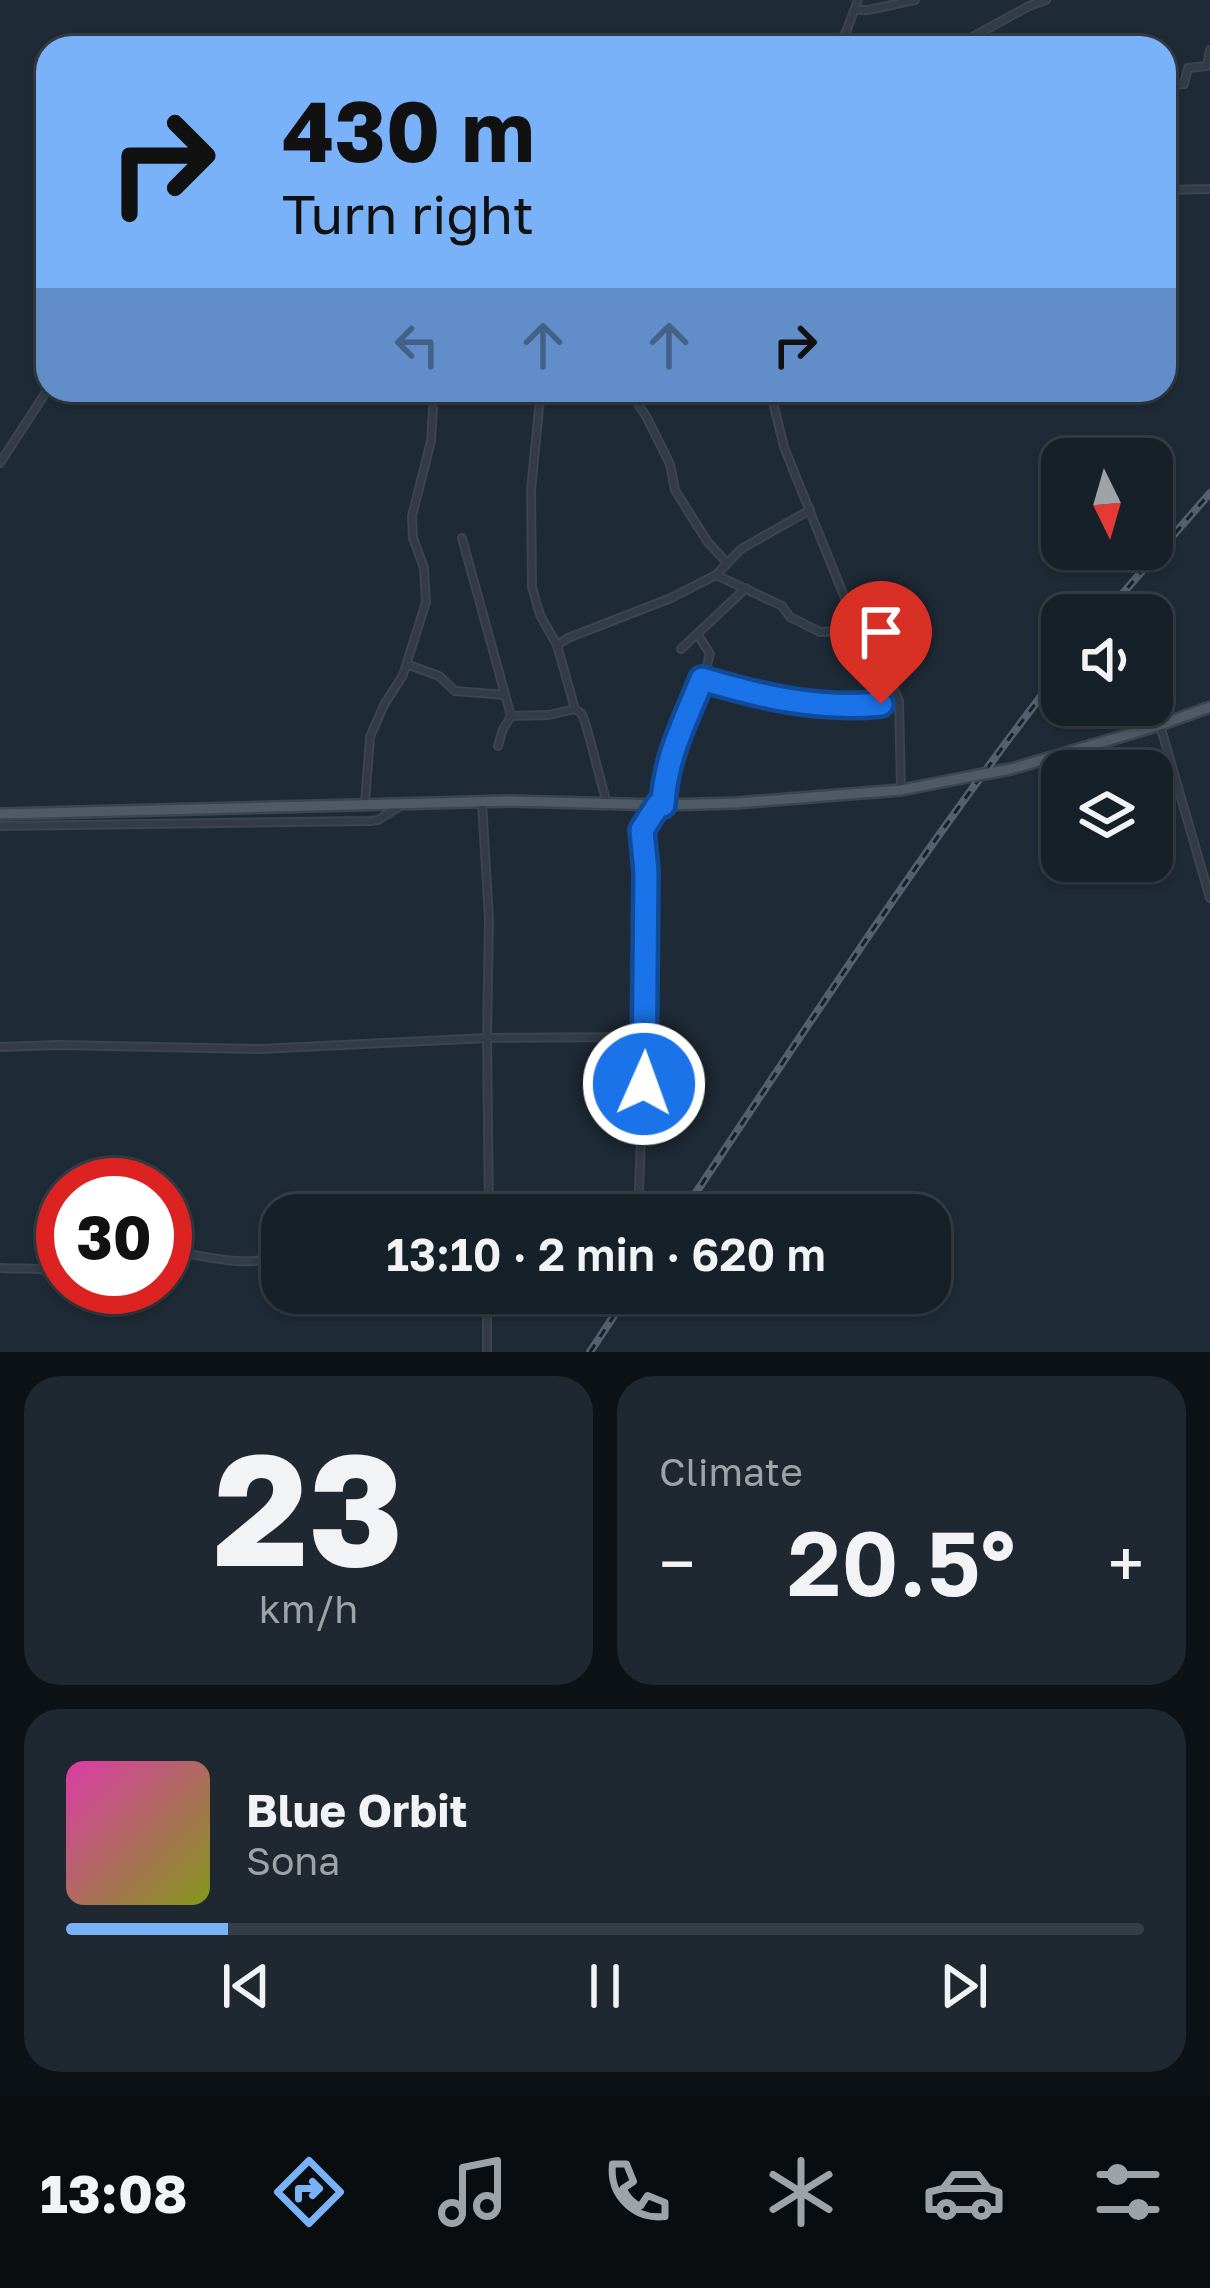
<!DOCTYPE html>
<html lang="en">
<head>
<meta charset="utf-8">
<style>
  :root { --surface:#162028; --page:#1f2830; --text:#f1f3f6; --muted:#9ea3a8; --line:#353e45; --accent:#7ab2fa }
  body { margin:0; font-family:"Golos Text",sans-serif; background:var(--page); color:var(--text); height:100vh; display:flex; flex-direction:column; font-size:45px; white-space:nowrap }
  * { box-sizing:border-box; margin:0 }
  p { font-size:39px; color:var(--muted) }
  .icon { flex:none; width:66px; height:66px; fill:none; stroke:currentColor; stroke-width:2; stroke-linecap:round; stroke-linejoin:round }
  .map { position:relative; height:1352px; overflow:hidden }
  .side { display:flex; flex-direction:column; gap:24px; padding:24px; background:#0c1216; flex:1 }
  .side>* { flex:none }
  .top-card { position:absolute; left:36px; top:36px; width:1140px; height:366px; border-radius:36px; box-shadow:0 3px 9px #0004,0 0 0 3px var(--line); background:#7ab2fa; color:#111; overflow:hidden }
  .needle { width:78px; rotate:175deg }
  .buttons { position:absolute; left:1041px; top:438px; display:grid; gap:24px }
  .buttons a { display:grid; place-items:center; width:132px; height:132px; border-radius:24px; background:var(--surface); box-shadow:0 3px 9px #0004,0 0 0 3px var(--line); font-size:60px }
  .speed { position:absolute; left:36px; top:1158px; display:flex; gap:24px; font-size:60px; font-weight:700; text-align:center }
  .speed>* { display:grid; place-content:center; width:156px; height:156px; border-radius:50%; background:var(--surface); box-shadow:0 3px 9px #0004,0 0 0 3px var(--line); line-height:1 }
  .speed .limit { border:18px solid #d22; background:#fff; color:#111 }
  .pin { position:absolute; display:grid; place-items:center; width:102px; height:102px; color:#fff; margin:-123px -51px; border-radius:50% 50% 50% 0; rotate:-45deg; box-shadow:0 0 12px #0007 }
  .pin .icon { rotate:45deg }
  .me { position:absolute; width:132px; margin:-66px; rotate:2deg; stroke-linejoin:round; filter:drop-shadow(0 0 9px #0008) }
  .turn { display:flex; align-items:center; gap:42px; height:252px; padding:0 48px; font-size:54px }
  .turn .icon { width:156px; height:156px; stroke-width:2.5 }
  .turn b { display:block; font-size:84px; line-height:102px }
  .lanes { display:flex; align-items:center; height:114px; padding:0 48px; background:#0003; justify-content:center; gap:60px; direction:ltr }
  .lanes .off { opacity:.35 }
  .big { font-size:90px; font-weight:600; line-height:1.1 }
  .side .widget { flex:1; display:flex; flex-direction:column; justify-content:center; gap:18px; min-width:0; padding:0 42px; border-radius:36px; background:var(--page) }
  .side .dial { align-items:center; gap:0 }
  .dial b { font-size:156px; line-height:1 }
  .song { display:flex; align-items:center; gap:36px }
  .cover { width:144px; height:144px; border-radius:18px; background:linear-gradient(135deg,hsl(320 70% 55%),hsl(70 70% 35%)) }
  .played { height:12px; border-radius:6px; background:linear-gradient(90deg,var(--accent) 15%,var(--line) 15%) }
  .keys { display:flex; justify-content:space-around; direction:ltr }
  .heat { display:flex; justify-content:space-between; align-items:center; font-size:66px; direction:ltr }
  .side .tiles { flex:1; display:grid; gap:24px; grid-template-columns:1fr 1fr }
  .widget:last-child { grid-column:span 2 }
  .trip { position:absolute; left:261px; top:1194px; width:690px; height:120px; border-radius:36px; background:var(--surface); box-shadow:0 3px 9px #0004,0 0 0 3px var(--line); font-weight:600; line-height:120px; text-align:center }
  .menu { display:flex; height:192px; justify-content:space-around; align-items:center; background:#090d10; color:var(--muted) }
  .menu .icon { width:84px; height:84px }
  .menu .on { color:var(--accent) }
  .menu b { font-size:54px; color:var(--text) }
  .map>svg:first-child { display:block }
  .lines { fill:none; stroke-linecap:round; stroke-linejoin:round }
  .minor-casing { stroke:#3b444f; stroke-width:10 }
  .major-casing { stroke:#3b444f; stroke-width:14 }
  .minor { stroke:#323b46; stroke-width:6 }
  .major { stroke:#4f5a66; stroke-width:9 }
  .rail-casing { stroke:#53606d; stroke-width:8 }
  .rail { stroke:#17202a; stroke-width:3; stroke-dasharray:9; stroke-linecap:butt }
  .major-bridge-casing { stroke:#3b444f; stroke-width:14; stroke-linecap:butt }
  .major-bridge { stroke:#4f5a66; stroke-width:9 }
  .route-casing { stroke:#114b97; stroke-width:30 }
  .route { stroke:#1a73e8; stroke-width:21 }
</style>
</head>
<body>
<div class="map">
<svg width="1210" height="1352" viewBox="0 0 1210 1352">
  <rect width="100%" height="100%" fill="#1e2a35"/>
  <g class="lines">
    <defs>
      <g id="minor">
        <polyline points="855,10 868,10 915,0"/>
        <polyline points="844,35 870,48"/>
        <polyline points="840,48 858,0"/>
        <polyline points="962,48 967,40 1029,6 1046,0"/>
        <polyline points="1164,86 1184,84 1188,68 1207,66 1210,50"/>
        <polyline points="1164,190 1210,189"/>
        <polyline points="629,390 646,416 670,464 675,490 707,541 726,562"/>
        <polyline points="770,390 784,447 846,601 881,660 899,701 901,790"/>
        <polyline points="540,399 531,490 532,587 540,615 557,645 575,709 582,714 586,725 607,804"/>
        <polyline points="0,463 48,389"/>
        <polyline points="462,538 511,716 503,729 498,746"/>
        <polyline points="716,575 782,606 790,617 820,632 849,631 857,622"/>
        <polyline points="557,645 568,638 671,598 716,575 741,549 810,510"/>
        <polyline points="681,649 746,588"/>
        <polyline points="409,665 439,676 455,691 505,695"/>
        <path d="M702,679C767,699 831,715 899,701"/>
        <polyline points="511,716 549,715 575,709"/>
        <polyline points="1160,725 1210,898"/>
        <polyline points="482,802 489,919 487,1038 489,1215"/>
        <polyline points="365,803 370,737 384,705 403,675 426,602 424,568 413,538 412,516 431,441 433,408"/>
        <path d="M663,805C666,747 697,708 710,654L698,635"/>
        <polyline points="0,826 370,821 378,820 400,806"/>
        <polyline points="0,1047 59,1045 260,1049 487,1038 645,1037"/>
        <polyline points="638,1215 645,1037 646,872 642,831 658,805"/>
        <path d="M165,1266L176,1264L189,1254C224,1260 247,1266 282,1256"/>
        <path d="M0,1268C23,1270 42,1264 63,1278"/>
        <polyline points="487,1293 487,1352"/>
      </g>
      <g id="major">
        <polyline points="989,773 1011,769 1160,725 1210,707"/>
        <polyline points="0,814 510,801 663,805 736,803 901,790 973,776"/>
      </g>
    </defs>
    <use href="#minor" class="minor-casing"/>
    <use href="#major" class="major-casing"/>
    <use href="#minor" class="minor"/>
    <use href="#major" class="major"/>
    <defs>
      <g id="rail">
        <polyline points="1104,615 1210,493"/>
        <path d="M681,1215C804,1031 926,844 1062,669"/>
        <polyline points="590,1352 629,1293"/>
      </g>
    </defs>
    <use href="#rail" class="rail-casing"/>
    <use href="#rail" class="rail"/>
    <defs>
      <polyline id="major-bridge" points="973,776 989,773"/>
    </defs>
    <use href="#major-bridge" class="major-bridge-casing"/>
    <use href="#major-bridge" class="major-bridge"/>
  </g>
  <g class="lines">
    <defs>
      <path id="route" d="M644,1084L646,872L642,830L658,805H663C665,759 685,721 702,679C762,697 818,710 881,704"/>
    </defs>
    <use href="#route" class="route-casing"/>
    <use href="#route" class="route"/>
  </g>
</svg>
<div class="buttons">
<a><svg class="needle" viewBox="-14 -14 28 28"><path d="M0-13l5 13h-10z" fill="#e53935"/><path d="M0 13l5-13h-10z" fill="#9ea3a8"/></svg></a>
<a><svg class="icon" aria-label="sound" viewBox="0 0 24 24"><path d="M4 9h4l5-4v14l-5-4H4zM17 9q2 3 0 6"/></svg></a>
<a><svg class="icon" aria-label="layers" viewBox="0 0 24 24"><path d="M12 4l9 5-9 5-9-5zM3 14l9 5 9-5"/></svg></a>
</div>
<div class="speed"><div class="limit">30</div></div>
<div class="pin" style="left:881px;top:704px;background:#d93025"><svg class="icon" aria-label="arrive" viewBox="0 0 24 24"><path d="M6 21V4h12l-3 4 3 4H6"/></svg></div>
<svg class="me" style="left:644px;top:1084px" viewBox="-20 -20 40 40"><circle r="17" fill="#1a73e8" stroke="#fff" stroke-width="3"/><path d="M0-11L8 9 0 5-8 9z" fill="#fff"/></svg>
<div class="trip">13:10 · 2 min · 620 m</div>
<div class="top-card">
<div class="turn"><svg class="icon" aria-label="right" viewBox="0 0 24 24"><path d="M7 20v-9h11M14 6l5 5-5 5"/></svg><div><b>430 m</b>Turn right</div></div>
<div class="lanes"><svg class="icon off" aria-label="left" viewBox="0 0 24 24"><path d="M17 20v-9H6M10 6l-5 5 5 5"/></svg><svg class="icon off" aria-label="ahead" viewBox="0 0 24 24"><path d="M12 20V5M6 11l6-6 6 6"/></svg><svg class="icon off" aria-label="ahead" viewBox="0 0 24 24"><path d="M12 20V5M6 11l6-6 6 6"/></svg><svg class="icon" aria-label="right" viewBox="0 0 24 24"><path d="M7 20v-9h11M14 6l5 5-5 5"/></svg></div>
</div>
</div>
<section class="side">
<div class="tiles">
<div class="widget dial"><b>23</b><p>km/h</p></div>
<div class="widget"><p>Climate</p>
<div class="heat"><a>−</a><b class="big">20.5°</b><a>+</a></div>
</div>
<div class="widget">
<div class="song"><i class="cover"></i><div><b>Blue Orbit</b><p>Sona</p></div></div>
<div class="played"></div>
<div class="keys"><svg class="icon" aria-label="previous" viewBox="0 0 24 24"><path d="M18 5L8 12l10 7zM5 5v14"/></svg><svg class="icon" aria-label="pause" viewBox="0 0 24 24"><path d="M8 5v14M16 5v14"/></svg><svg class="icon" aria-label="next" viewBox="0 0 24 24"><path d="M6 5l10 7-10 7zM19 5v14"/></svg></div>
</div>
</div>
</section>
<nav class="menu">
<b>13:08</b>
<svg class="icon on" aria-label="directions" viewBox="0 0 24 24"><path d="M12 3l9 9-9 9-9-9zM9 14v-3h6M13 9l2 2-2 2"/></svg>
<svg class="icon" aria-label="music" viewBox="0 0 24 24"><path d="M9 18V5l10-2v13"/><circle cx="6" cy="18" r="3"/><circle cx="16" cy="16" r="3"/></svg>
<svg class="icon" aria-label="phone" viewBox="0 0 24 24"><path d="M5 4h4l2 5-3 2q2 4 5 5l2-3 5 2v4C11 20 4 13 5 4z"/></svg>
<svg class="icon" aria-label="climate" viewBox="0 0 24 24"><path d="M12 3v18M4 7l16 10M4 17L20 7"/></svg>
<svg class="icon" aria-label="car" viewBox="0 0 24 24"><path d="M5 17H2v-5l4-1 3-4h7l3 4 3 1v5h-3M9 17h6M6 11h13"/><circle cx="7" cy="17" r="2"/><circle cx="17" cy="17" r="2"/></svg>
<svg class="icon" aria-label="filters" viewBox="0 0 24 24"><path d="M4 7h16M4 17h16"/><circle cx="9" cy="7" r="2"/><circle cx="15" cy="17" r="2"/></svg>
</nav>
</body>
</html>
